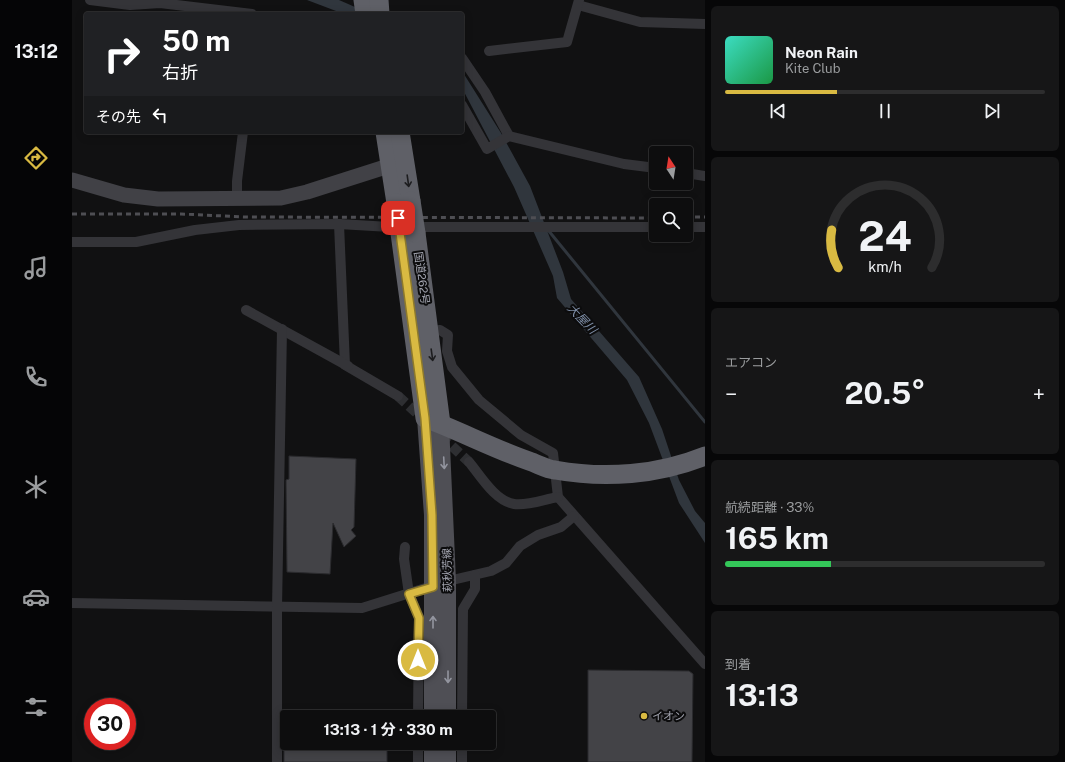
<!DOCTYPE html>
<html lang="ja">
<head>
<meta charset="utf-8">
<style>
  :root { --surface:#0d0d0e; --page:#161617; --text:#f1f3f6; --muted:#9a9c9e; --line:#2d2d2e; --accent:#d9ba42 }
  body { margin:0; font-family:"Public Sans","Noto Sans JP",sans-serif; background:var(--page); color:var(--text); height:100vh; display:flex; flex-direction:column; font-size:15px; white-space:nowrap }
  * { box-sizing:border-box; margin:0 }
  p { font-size:13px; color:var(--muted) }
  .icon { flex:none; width:22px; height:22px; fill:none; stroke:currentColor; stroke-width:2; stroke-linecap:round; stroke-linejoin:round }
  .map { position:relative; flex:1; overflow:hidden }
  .side { display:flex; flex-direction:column; gap:6px; padding:6px; background:#070708; width:360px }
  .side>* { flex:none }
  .banner { position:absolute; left:12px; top:12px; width:380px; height:122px; border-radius:4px; box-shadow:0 2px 10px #0003,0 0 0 1px var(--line); background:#202124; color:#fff; overflow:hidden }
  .needle { width:26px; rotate:348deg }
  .fabs { position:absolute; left:577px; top:146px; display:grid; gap:8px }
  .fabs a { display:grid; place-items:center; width:44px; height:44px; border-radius:4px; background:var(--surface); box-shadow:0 2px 10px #0003,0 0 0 1px var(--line); font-size:20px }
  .speed { position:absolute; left:12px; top:698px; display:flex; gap:8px; font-size:20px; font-weight:700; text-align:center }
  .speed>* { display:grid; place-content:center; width:52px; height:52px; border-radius:50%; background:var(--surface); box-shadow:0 2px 10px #0003,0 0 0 1px var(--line); line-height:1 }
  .speed .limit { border:6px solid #d22; background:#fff; color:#111 }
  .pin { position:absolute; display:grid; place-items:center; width:34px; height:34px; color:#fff; margin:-17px; border-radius:8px; box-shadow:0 2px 6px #0006 }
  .me { position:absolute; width:44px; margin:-22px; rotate:0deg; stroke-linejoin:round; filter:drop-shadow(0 0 3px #0008) }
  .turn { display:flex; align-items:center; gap:14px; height:84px; padding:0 12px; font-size:18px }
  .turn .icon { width:52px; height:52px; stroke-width:2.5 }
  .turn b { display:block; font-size:28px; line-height:34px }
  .then { display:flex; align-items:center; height:38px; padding:0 12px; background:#0003; gap:8px; font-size:15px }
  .big { font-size:30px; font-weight:700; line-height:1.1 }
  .side .tile { flex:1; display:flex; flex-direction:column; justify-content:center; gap:6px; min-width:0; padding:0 14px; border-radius:6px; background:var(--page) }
  .side .dial { align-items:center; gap:0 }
  .dial svg { height:104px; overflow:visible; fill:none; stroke:var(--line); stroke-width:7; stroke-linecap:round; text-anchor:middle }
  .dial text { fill:var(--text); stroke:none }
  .song { display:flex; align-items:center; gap:12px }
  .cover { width:48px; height:48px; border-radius:6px; background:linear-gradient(135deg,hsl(170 70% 55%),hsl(140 70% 35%)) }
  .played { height:4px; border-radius:2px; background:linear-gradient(90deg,var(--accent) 35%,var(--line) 35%) }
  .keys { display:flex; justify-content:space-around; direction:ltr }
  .heat { display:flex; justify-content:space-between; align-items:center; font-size:22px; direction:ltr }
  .charge { height:6px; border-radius:3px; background:linear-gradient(90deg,#34c759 33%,var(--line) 0) }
  .trip { position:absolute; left:208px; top:710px; width:216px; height:40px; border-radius:4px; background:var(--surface); box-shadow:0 2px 10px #0003,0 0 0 1px var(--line); font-weight:700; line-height:40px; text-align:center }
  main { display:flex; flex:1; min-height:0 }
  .dock { display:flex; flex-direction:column; width:72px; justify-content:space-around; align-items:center; background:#050506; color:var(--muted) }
  .dock .icon { width:28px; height:28px }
  .dock .selected { color:var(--accent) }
  .dock b { font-size:18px; color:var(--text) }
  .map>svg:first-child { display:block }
  .water { fill:#30363d }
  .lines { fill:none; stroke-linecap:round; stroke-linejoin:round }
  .stream { stroke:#30363d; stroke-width:3 }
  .building { fill:#434347; stroke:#2b2b2e }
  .street-tunnel { stroke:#2e2f32; stroke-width:10; stroke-dasharray:10 5; stroke-linecap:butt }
  .street { stroke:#343438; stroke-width:10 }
  .secondary { stroke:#414146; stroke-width:15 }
  .primary { stroke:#4f4f55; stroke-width:16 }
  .highway { stroke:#5f6067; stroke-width:19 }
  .rail { stroke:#4e4e53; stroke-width:3; stroke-dasharray:5 4; stroke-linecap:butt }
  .highway-bridge { stroke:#5f6067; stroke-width:19 }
  .oneway { stroke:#1d1d1f }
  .oneway2 { stroke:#93959f }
  .route-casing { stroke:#8d792b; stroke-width:10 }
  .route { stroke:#d9ba42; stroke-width:7 }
  .poi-dot { fill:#d9ba42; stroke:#0c0c0d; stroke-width:1.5 }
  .labels { text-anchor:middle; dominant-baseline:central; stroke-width:4; stroke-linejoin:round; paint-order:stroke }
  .street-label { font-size:11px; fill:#a4a6b1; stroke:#0c0c0d }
  .poi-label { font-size:11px; fill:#a4a6b1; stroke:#0c0c0d; text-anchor:start }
  .water-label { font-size:12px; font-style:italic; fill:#7f8fa8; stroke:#0c0c0d }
</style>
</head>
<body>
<main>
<nav class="dock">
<b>13:12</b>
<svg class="icon selected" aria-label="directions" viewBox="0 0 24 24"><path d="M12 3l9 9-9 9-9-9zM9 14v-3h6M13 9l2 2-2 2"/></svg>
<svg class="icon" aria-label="music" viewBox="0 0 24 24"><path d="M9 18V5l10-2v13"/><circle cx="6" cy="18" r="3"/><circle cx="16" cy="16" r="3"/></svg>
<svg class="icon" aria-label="phone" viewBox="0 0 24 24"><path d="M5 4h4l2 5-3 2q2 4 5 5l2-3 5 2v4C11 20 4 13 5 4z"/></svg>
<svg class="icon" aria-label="climate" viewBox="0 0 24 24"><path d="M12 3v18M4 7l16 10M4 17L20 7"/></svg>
<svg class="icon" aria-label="car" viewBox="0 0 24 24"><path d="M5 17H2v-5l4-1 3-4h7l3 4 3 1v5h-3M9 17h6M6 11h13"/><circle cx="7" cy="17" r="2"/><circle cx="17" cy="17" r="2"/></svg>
<svg class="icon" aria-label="filters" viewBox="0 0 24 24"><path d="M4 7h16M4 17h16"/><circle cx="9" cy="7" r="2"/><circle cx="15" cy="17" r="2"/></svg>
</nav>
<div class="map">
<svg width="633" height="762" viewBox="0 0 633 762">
  <rect width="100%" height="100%" fill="#111112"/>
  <g class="water">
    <polygon points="235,0 267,0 299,14 272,14"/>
    <polygon points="390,71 429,133 458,186 491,272 499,299 567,377 590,429 607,480 623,511 633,523 633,543 607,503 577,423 555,380 485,298 481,276 442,187 390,88"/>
  </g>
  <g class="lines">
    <polyline class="stream" points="476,230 633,422"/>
  </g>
  <g class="building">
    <polygon points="217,456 284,459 282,527 279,530 284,536 272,547 261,523 258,574 215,572 214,480 217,479"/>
    <polygon points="516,670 617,671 621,674 620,762 516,762"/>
    <rect x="212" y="710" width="41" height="7"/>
    <polygon points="212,743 321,743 321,750 315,750 315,762 212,762"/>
  </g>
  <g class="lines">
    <g class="street-tunnel">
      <polyline points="326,396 351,419"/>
      <polyline points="369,436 397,462"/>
    </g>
    <g class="street">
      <polyline points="18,0 58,5 88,3 180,14"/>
      <polyline points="506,5 568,22 633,24"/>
      <polyline points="417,51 495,42 507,0"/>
      <polyline points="390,58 413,92 437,136"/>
      <polyline points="390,105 415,149 437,136 552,164 584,168"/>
      <polyline points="614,173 633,176"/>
      <polyline points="165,200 165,181 171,132"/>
      <polyline points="267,224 273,365 326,396"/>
      <polyline points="614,227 633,227"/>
      <polyline points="0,242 64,242 123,230 167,225 267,224 318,227 584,227"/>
      <polyline points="174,310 276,366"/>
      <polyline points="357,331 368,330 376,335 375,351 380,367 407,400 449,435 481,453 486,497 633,664"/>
      <path d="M397,462C408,475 423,501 442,504C456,506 473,499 486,497"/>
      <polyline points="333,547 332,559 337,594 347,617 346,717"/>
      <polyline points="0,603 290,608 376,581 419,571 434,563 448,546 466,535 489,527 502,516"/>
      <polyline points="390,717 391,609 403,589 403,575"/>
      <polyline points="205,762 205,608 210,329"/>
      <polyline points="346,762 346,743"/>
      <polyline points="390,762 390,743"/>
    </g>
    <polyline class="secondary" points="0,180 52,195 86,199 209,198 235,192 329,162"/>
    <g class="primary">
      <polyline points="353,418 360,515 360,717"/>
      <polyline points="369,424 376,581 376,717"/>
      <polyline points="376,743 376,762"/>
      <polyline points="360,762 360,743"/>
    </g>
    <g class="highway">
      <polyline points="291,0 293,14"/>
      <polyline points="307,0 308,14"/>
      <polyline points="313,132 324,203"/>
      <polyline points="328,132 339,201"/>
      <path d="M328,233L353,418C388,431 422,449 457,461C466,464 474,469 483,470C533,479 586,475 633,456"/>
      <polyline points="344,233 369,424"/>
    </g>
    <g class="rail">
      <polyline points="0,214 109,214 173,217 584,218"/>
      <polyline points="614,217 633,217"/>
    </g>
    <g class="highway-bridge">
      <polyline points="339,201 344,233"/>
      <polyline points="324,203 328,233"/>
    </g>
  </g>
  <defs><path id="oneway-shaft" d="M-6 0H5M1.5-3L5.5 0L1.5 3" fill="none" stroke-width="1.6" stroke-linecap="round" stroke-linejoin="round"/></defs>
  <g class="oneway">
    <use href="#oneway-shaft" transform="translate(336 181) rotate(82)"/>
    <use href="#oneway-shaft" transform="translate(360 355) rotate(82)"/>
  </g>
  <g class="oneway2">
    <use href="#oneway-shaft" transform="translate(372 463) rotate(87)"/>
    <use href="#oneway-shaft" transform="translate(361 622) rotate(-90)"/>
    <use href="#oneway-shaft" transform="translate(376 677) rotate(90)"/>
  </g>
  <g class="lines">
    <defs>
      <polyline id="route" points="326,218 353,418 360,515 361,587 337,594 347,618 346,660"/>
    </defs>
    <use href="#route" class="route-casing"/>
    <use href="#route" class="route"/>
  </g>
  <circle class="poi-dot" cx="572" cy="716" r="4"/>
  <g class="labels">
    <g class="street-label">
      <text transform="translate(350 278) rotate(82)">国道262号</text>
      <text transform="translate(375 570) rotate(-91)">萩秋芳線</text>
    </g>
    <g class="poi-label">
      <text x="580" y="716">イオン</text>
    </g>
    <g class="water-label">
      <text transform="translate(510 319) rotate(46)">大屋川</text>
    </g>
  </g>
</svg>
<div class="fabs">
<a><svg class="needle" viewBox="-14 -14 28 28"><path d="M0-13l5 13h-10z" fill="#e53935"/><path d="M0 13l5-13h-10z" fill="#9a9c9e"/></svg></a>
<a><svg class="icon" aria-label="search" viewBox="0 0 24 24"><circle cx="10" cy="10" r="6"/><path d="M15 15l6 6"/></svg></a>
</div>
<div class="speed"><div class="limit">30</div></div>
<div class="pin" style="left:326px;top:218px;background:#d93025"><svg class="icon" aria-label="arrive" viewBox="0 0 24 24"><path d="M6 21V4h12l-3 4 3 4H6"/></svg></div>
<svg class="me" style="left:346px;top:660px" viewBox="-20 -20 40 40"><circle r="17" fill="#d9ba42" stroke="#fff" stroke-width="3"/><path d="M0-11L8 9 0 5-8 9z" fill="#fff"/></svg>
<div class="trip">13:13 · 1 分 · 330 m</div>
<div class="banner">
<div class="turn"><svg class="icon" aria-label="right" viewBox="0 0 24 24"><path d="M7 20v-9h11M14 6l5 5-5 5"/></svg><div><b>50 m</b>右折</div></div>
<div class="then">その先<svg class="icon" aria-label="left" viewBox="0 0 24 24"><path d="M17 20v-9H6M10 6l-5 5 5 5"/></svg></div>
</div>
</div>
<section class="side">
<div class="tile">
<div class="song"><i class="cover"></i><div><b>Neon Rain</b><p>Kite Club</p></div></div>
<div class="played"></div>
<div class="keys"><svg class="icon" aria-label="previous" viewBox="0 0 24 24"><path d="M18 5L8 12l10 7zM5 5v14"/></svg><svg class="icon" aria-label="pause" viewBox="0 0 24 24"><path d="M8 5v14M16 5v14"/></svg><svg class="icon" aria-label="next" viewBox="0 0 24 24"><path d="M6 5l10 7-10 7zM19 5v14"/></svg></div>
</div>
<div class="tile dial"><svg viewBox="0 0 100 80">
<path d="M14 69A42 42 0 1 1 86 69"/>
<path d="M14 69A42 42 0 0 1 9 40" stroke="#d9ba42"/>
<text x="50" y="56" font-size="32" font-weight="700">24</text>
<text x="50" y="72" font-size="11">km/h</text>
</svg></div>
<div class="tile"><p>エアコン</p>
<div class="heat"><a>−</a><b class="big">20.5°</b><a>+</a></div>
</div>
<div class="tile"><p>航続距離 · 33%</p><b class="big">165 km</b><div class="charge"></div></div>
<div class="tile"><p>到着</p><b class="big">13:13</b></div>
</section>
</main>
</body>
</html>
